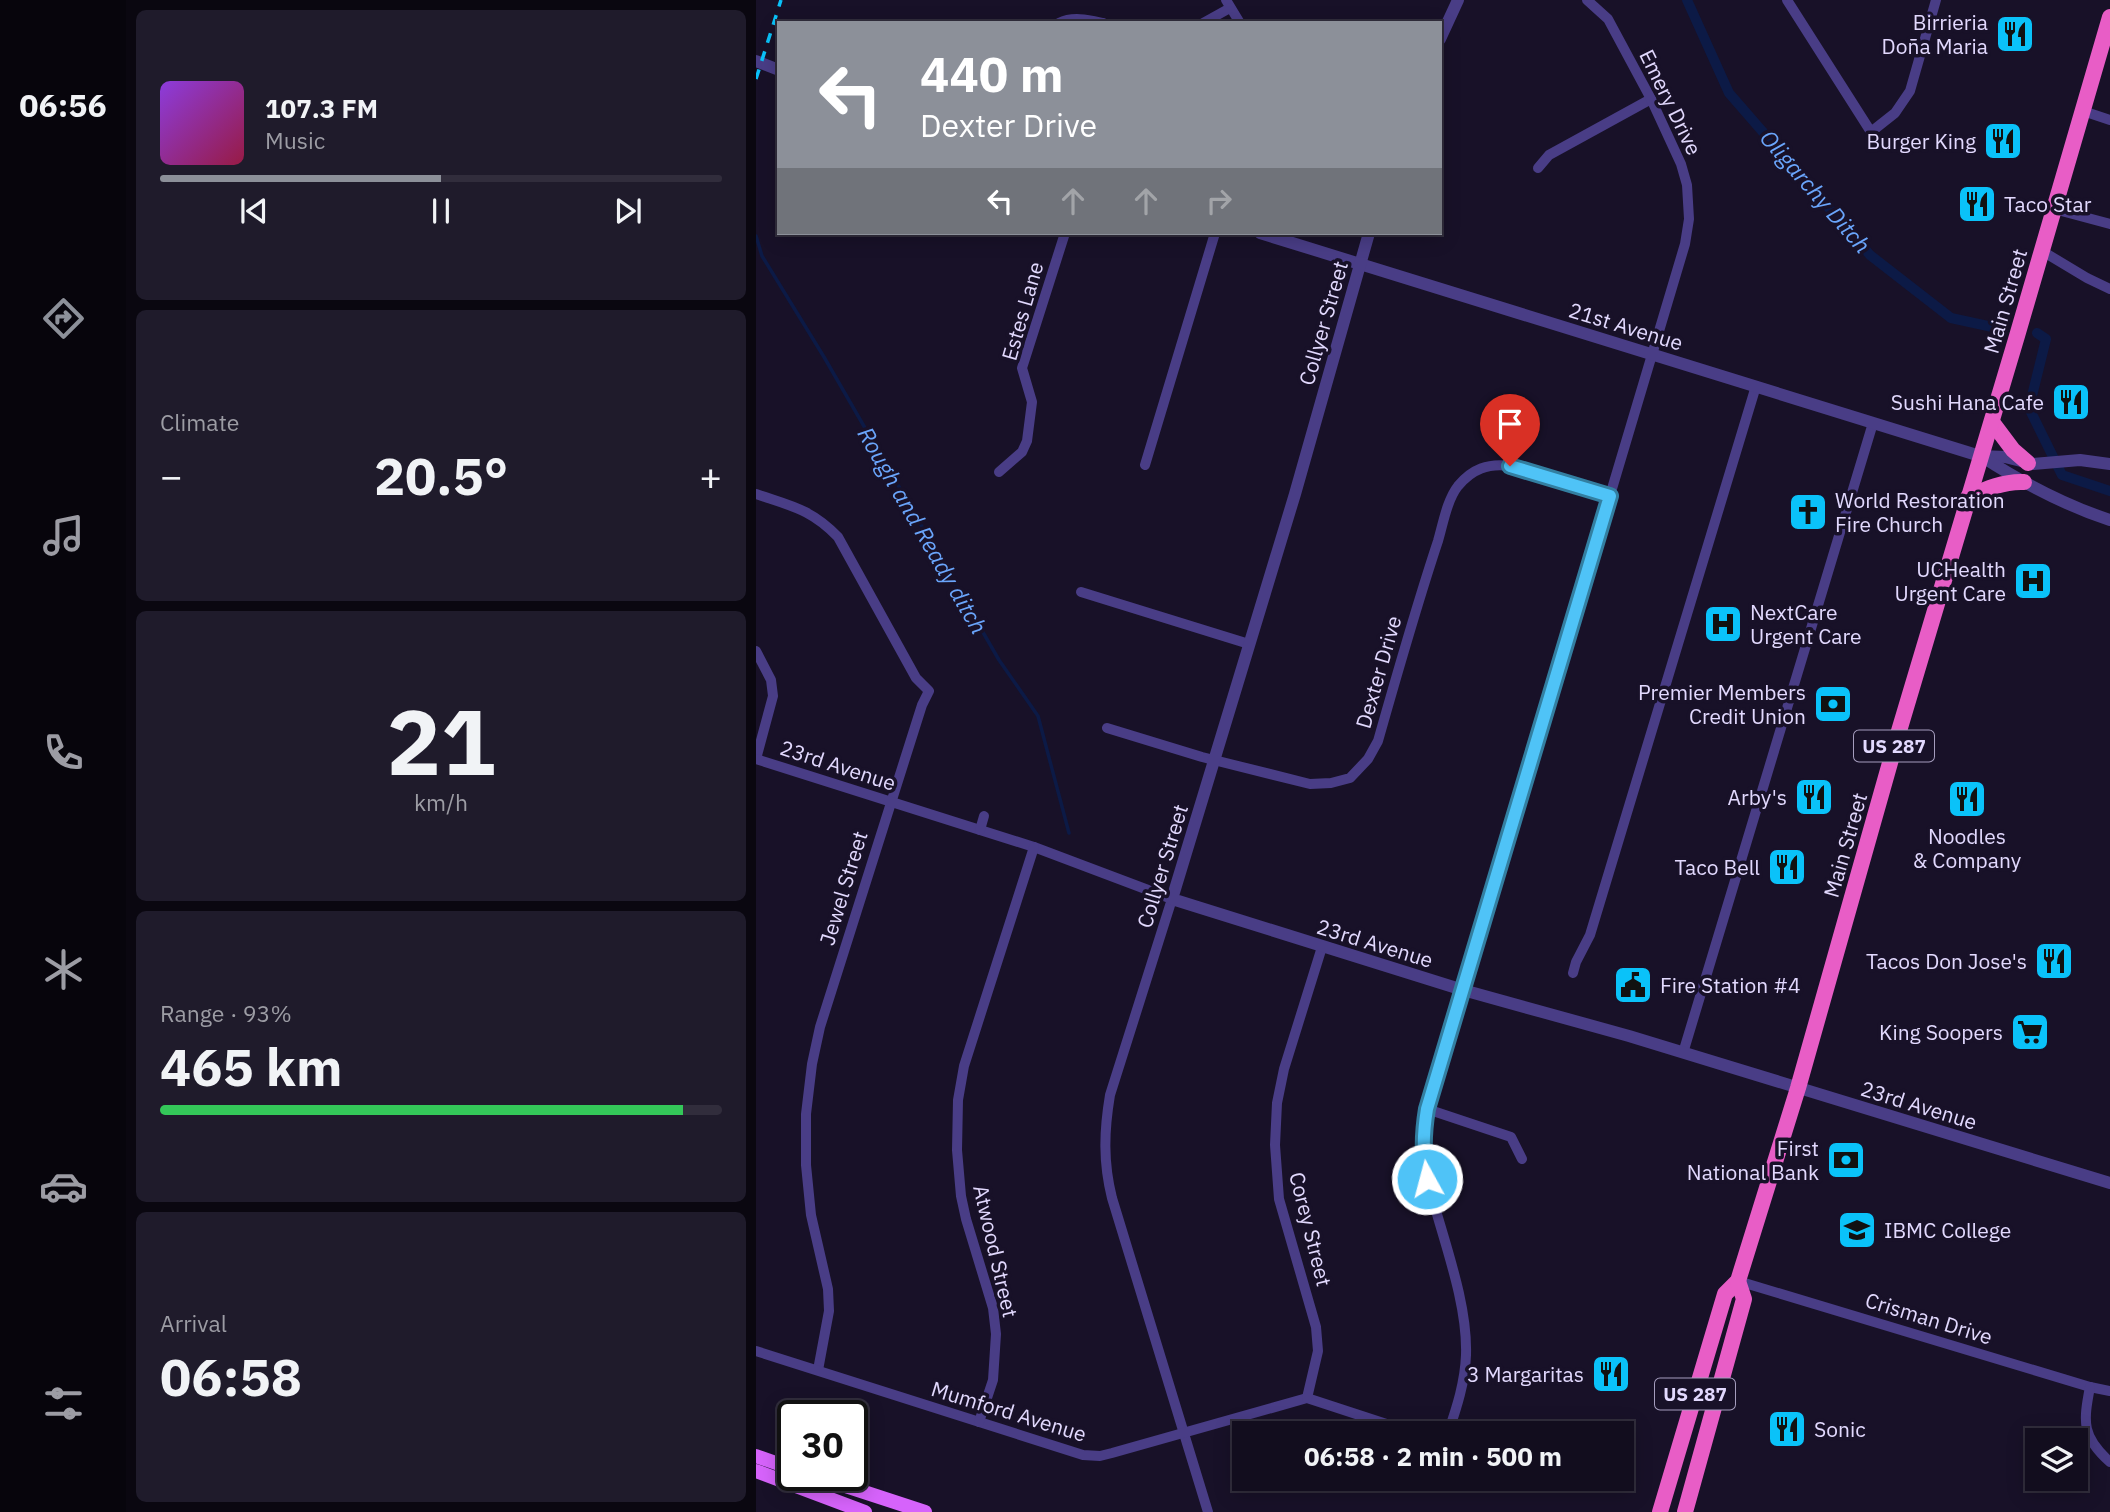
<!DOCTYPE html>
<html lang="en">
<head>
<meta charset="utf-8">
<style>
  :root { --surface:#120d1e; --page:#1f1b2b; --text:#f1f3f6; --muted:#9c9ca4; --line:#312d3c; --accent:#8c9099 }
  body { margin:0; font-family:"IBM Plex Sans",sans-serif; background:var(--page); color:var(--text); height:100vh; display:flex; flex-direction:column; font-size:26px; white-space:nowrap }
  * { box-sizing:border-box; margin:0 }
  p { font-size:23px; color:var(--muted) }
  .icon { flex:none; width:38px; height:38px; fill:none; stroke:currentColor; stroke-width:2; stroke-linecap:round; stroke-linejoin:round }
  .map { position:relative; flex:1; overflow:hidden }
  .sheet { display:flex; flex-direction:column; gap:10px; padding:10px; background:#0a0710; width:630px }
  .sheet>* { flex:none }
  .hud { position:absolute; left:21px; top:21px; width:665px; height:214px; border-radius:0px; box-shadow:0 4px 18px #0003,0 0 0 2px var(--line); background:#8c9099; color:#fff; overflow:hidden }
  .fabs { position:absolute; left:1269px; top:1428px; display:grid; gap:14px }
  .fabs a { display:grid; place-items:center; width:63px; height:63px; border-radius:0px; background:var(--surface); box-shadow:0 4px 18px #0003,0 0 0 2px var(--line); font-size:35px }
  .speed { position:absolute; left:21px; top:1400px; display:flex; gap:14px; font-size:35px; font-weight:700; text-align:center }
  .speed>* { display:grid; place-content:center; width:91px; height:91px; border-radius:50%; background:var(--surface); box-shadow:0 4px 18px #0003,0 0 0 2px var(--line); line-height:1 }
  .speed .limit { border:4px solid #111; border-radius:10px; background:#fff; color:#111 }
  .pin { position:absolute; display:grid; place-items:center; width:60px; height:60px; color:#fff; margin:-72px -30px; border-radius:50% 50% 50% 0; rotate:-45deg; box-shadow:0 0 7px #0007 }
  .pin .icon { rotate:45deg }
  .me { position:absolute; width:77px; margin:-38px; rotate:353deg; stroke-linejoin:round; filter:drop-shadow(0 0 5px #0008) }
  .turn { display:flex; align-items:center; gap:24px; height:147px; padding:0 28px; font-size:32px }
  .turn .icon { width:91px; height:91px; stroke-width:2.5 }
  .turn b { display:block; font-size:49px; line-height:60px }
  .lanes { display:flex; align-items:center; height:66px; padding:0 28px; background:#0003; justify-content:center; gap:35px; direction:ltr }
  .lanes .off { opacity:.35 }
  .big { font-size:52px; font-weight:700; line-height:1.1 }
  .sheet .card { flex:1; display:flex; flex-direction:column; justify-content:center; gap:10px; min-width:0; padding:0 24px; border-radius:10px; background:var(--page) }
  .sheet .dial { align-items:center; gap:0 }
  .dial b { font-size:91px; line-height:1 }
  .song { display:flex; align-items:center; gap:21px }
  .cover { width:84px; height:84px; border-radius:10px; background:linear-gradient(135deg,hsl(270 70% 55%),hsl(340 70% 35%)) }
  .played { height:7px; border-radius:4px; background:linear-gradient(90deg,var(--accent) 50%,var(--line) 50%) }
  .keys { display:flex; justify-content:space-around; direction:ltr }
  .heat { display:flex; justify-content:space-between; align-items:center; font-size:38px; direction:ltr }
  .charge { height:10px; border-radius:5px; background:linear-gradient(90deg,#34c759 93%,var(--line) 0) }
  .trip { position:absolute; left:476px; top:1421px; width:402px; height:70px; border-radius:0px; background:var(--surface); box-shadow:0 4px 18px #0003,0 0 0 2px var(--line); font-weight:700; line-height:70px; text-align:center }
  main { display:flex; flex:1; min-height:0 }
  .dock { display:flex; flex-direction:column; width:126px; justify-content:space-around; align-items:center; background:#07050c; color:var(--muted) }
  .dock .icon { width:49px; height:49px }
  .dock .current { color:var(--accent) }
  .dock b { font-size:32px; color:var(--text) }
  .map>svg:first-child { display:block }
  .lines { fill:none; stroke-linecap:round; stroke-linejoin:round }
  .stream { stroke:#0c1a46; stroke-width:3.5 }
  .canal { stroke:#0c1a46; stroke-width:10 }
  .minor { stroke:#493d86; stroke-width:10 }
  .tertiary { stroke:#493d86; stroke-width:12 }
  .primary { stroke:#d663fb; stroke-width:14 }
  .trunk { stroke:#e85dc6; stroke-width:16 }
  .rail { stroke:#0ac2f9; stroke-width:3.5; stroke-dasharray:10 9; stroke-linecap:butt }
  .route-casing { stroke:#337fa1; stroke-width:18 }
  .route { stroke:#4fc3f7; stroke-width:12 }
  .labels { text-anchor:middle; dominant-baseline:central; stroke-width:7; stroke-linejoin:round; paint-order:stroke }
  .shield { fill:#181128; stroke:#a59dbe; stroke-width:2 }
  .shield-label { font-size:19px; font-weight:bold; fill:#e2d9fe }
  .poi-label { font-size:21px; fill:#e2d9fe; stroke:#181128; text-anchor:end }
  .street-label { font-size:21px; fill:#e2d9fe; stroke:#181128 }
  .water-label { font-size:23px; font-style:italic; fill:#6aa5fb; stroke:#181128 }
</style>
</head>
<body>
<main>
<nav class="dock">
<b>06:56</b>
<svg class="icon current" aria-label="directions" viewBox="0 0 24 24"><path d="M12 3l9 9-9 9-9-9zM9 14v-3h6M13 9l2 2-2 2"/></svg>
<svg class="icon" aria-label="music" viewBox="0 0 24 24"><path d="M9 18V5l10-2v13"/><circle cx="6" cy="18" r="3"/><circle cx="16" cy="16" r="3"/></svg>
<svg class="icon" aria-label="phone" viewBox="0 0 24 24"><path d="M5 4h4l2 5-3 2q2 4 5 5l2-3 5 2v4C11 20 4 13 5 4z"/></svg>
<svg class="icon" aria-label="climate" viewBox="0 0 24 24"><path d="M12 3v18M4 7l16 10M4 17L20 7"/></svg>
<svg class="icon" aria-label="car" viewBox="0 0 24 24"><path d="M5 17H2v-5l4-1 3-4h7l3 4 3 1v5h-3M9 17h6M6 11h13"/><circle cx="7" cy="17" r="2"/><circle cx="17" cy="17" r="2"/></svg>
<svg class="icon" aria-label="filters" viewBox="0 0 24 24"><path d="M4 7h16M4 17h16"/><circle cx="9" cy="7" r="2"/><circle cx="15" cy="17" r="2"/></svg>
</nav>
<section class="sheet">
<div class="card">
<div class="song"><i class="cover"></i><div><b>107.3 FM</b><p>Music</p></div></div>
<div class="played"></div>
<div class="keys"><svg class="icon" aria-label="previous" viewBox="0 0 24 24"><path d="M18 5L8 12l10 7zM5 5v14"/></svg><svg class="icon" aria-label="pause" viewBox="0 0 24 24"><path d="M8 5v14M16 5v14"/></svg><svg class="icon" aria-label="next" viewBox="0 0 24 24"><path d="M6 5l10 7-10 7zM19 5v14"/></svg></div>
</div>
<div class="card"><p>Climate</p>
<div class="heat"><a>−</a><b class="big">20.5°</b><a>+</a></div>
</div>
<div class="card dial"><b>21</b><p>km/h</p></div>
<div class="card"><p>Range · 93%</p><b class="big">465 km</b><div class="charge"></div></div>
<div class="card"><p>Arrival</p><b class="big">06:58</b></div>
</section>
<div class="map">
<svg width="1354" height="1512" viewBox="0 0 1354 1512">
  <rect width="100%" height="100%" fill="#181128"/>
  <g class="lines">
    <polyline class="stream" points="0,236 6,256 68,357 243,660 282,716 313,833"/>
    <g class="canal">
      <polyline points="931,0 973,93 1114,255 1195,318 1241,328"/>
      <polyline points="1281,333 1290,339 1273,408 1306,475 1354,491"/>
    </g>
    <g class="minor">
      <polyline points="470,0 484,23"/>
      <polyline points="1031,0 1115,132 1139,113 1154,91 1180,0"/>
      <path d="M303,23C317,16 333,20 347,23"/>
      <polyline points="447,23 474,8"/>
      <polyline points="1327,111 1354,120"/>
      <polyline points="782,168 793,155 895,99"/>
      <polyline points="1298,209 1354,224"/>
      <polyline points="1286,251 1331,278 1354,289"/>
      <polyline points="389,465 459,233"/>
      <polyline points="243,472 266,452 271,441 276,402 266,368 309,233"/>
      <path d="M0,494C35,506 55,509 82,537L160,678L173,691L166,705L64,1027L56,1064L50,1114V1165L55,1215L72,1289L73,1311L62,1370"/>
      <polyline points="325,592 493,644"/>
      <polyline points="0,651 15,680 17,696 0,759"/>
      <path d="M351,728L446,757L554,784L575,783L594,778L612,759L622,741C641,674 660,607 682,541C687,524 691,500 702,486C716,469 732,463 754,466L854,496"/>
      <path d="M0,759L278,847L416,899L354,1095C348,1131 347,1162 356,1198L452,1512"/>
      <polyline points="224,830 228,816"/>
      <polyline points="817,973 820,962 834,935 1000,386"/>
      <polyline points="927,1053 1117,423"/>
      <polyline points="671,1109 755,1137 766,1159"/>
      <polyline points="982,1281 1334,1387 1354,1391"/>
      <polyline points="0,1351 327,1455 344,1456 356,1453 551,1398 658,1433"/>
      <path d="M1334,1387C1327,1423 1326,1437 1354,1462"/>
      <polyline points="551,1398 562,1351 560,1327 523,1199 519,1145 521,1103 528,1069 566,947"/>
      <polyline points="223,1422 237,1380 240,1334 237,1308 210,1219 205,1196 201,1150 202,1100 208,1066 278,847"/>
      <path d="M692,1433C701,1407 709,1382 710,1355C712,1294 679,1221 667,1160V1134L671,1109L929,244L933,219L931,185L925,164L895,99L852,19L831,0"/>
    </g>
    <g class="tertiary">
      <polyline points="684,39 702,0"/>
      <polyline points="0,61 23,70"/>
      <polyline points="504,233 1224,456 1249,457 1277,464 1324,460 1354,464"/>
      <polyline points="613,233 539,494 416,899 707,990 873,1036 1354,1183"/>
      <path d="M1225,456C1265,482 1308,505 1354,520"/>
    </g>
    <g class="primary">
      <polyline points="0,1456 37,1469"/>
      <polyline points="0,1471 109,1512"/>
      <polyline points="56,1475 169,1512"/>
    </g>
    <g class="trunk">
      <polyline points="1236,422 1257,450 1272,463"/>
      <path d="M1212,497C1230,489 1248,481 1268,482"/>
      <polyline points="904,1512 969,1294 982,1281 1042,1088 1143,731 1261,336 1354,17"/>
      <polyline points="929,1512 988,1299 982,1281"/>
    </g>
    <polyline class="rail" points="0,79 25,0"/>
  </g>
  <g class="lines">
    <defs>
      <path id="route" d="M671,1179C666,1155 667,1133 671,1109L854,496L754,466"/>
    </defs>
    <use href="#route" class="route-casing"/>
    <use href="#route" class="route"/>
  </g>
  <defs>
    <symbol id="restaurant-square" viewBox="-11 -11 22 22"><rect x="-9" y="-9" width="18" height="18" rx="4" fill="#0ac2f9" stroke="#181128"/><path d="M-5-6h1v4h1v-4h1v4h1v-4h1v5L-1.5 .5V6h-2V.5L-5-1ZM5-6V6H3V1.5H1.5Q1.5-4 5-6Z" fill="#111"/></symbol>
    <symbol id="church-square" viewBox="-11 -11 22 22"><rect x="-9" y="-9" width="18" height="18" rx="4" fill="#0ac2f9" stroke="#181128"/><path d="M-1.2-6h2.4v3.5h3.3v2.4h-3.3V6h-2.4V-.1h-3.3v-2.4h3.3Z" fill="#111"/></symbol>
    <symbol id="hospital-square" viewBox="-11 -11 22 22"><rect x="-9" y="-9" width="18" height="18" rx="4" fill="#0ac2f9" stroke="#181128"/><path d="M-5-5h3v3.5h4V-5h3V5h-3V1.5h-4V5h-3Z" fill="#111"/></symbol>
    <symbol id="bank-square" viewBox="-11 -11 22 22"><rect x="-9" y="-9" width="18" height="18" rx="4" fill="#0ac2f9" stroke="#181128"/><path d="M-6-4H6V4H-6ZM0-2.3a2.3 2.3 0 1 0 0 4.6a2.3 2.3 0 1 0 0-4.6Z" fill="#111"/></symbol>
    <symbol id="civic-square" viewBox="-11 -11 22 22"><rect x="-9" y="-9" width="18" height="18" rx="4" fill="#0ac2f9" stroke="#181128"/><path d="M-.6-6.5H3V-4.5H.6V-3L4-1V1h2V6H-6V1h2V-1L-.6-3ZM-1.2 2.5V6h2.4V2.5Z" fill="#111"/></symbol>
    <symbol id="supermarket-square" viewBox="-11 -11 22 22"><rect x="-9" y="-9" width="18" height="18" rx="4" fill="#0ac2f9" stroke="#181128"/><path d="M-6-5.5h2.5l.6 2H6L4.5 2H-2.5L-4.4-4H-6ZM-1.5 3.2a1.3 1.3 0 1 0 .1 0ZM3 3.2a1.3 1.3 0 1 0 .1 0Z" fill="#111"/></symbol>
    <symbol id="university-square" viewBox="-11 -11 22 22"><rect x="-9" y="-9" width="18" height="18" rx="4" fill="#0ac2f9" stroke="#181128"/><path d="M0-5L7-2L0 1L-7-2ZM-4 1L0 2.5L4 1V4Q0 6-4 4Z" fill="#111"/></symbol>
  </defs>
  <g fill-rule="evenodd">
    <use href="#restaurant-square" x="1237" y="12" width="44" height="44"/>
    <use href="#restaurant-square" x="1225" y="119" width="44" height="44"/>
    <use href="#restaurant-square" x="1199" y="182" width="44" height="44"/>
    <use href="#restaurant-square" x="1293" y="380" width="44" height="44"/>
    <use href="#church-square" x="1030" y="490" width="44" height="44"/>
    <use href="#hospital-square" x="1255" y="559" width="44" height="44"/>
    <use href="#hospital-square" x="945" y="602" width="44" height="44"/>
    <use href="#bank-square" x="1055" y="682" width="44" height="44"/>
    <use href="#restaurant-square" x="1036" y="775" width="44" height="44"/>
    <use href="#restaurant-square" x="1189" y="777" width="44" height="44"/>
    <use href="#restaurant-square" x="1009" y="845" width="44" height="44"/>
    <use href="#restaurant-square" x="1276" y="939" width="44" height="44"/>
    <use href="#civic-square" x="855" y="963" width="44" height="44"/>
    <use href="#supermarket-square" x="1252" y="1010" width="44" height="44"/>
    <use href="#bank-square" x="1068" y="1138" width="44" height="44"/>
    <use href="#university-square" x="1079" y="1208" width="44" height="44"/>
    <use href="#restaurant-square" x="833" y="1352" width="44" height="44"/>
    <use href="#restaurant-square" x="1009" y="1407" width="44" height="44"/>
  </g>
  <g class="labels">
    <g class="shield">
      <rect x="1098" y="730.5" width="80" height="31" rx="5"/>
      <rect x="899" y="1378.5" width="80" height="31" rx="5"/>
    </g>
    <g class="shield-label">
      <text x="1138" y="746">US 287</text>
      <text x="939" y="1394">US 287</text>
    </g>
    <g class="poi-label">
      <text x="1232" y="22">Birrieria<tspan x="1232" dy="24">Doña Maria</tspan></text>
      <text x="1220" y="141">Burger King</text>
      <text x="1248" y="204" text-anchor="start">Taco Star</text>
      <text x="1288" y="402">Sushi Hana Cafe</text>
      <text x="1079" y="500" text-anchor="start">World Restoration<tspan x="1079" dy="24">Fire Church</tspan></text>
      <text x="1250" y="569">UCHealth<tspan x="1250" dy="24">Urgent Care</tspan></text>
      <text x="994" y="612" text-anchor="start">NextCare<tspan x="994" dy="24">Urgent Care</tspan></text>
      <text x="1050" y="692">Premier Members<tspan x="1050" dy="24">Credit Union</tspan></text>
      <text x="1031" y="797">Arby's</text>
      <text x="1211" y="836" text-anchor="middle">Noodles<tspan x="1211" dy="24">&amp; Company</tspan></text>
      <text x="1004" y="867">Taco Bell</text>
      <text x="1271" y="961">Tacos Don Jose's</text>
      <text x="904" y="985" text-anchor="start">Fire Station #4</text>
      <text x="1247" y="1032">King Soopers</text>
      <text x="1063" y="1148">First<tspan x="1063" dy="24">National Bank</tspan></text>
      <text x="1128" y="1230" text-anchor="start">IBMC College</text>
      <text x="828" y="1374">3 Margaritas</text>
      <text x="1058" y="1429" text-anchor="start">Sonic</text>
    </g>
    <g class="street-label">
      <text transform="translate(915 102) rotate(64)">Emery Drive</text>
      <text transform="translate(1249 301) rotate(-74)">Main Street</text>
      <text transform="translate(266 311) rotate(-74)">Estes Lane</text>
      <text transform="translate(567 323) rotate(-74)">Collyer Street</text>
      <text transform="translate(870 326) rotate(17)">21st Avenue</text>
      <text transform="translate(622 672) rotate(-74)">Dexter Drive</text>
      <text transform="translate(82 765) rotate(18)">23rd Avenue</text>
      <text transform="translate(1089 845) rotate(-74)">Main Street</text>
      <text transform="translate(406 866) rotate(-73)">Collyer Street</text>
      <text transform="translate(87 888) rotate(-73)">Jewel Street</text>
      <text transform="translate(619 943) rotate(17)">23rd Avenue</text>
      <text transform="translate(1163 1105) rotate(17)">23rd Avenue</text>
      <text transform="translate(555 1229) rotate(76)">Corey Street</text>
      <text transform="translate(240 1251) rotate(77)">Atwood Street</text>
      <text transform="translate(1173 1318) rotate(17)">Crisman Drive</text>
      <text transform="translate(253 1411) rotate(17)">Mumford Avenue</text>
    </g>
    <g class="water-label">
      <text transform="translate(1060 191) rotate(49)">Oligarchy Ditch</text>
      <text transform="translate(167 530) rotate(60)">Rough and Ready ditch</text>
    </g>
  </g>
</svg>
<div class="fabs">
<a><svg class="icon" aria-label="layers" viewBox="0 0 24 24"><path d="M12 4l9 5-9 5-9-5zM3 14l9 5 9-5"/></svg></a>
</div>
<div class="speed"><div class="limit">30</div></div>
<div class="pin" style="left:754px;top:466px;background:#d93025"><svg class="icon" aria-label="arrive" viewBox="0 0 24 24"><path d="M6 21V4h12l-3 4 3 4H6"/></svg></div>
<svg class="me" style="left:671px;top:1179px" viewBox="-20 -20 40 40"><circle r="17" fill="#4fc3f7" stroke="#fff" stroke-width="3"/><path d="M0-11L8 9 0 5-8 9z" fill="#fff"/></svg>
<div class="trip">06:58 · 2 min · 500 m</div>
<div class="hud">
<div class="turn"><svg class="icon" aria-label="left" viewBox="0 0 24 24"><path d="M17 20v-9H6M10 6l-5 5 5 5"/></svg><div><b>440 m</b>Dexter Drive</div></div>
<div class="lanes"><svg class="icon" aria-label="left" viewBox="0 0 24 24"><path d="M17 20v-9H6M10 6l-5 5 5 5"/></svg><svg class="icon off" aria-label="ahead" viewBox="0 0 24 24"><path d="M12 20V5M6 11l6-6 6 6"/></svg><svg class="icon off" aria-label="ahead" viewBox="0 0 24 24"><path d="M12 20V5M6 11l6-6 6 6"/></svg><svg class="icon off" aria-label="right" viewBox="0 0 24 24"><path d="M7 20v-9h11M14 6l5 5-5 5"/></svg></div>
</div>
</div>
</main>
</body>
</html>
